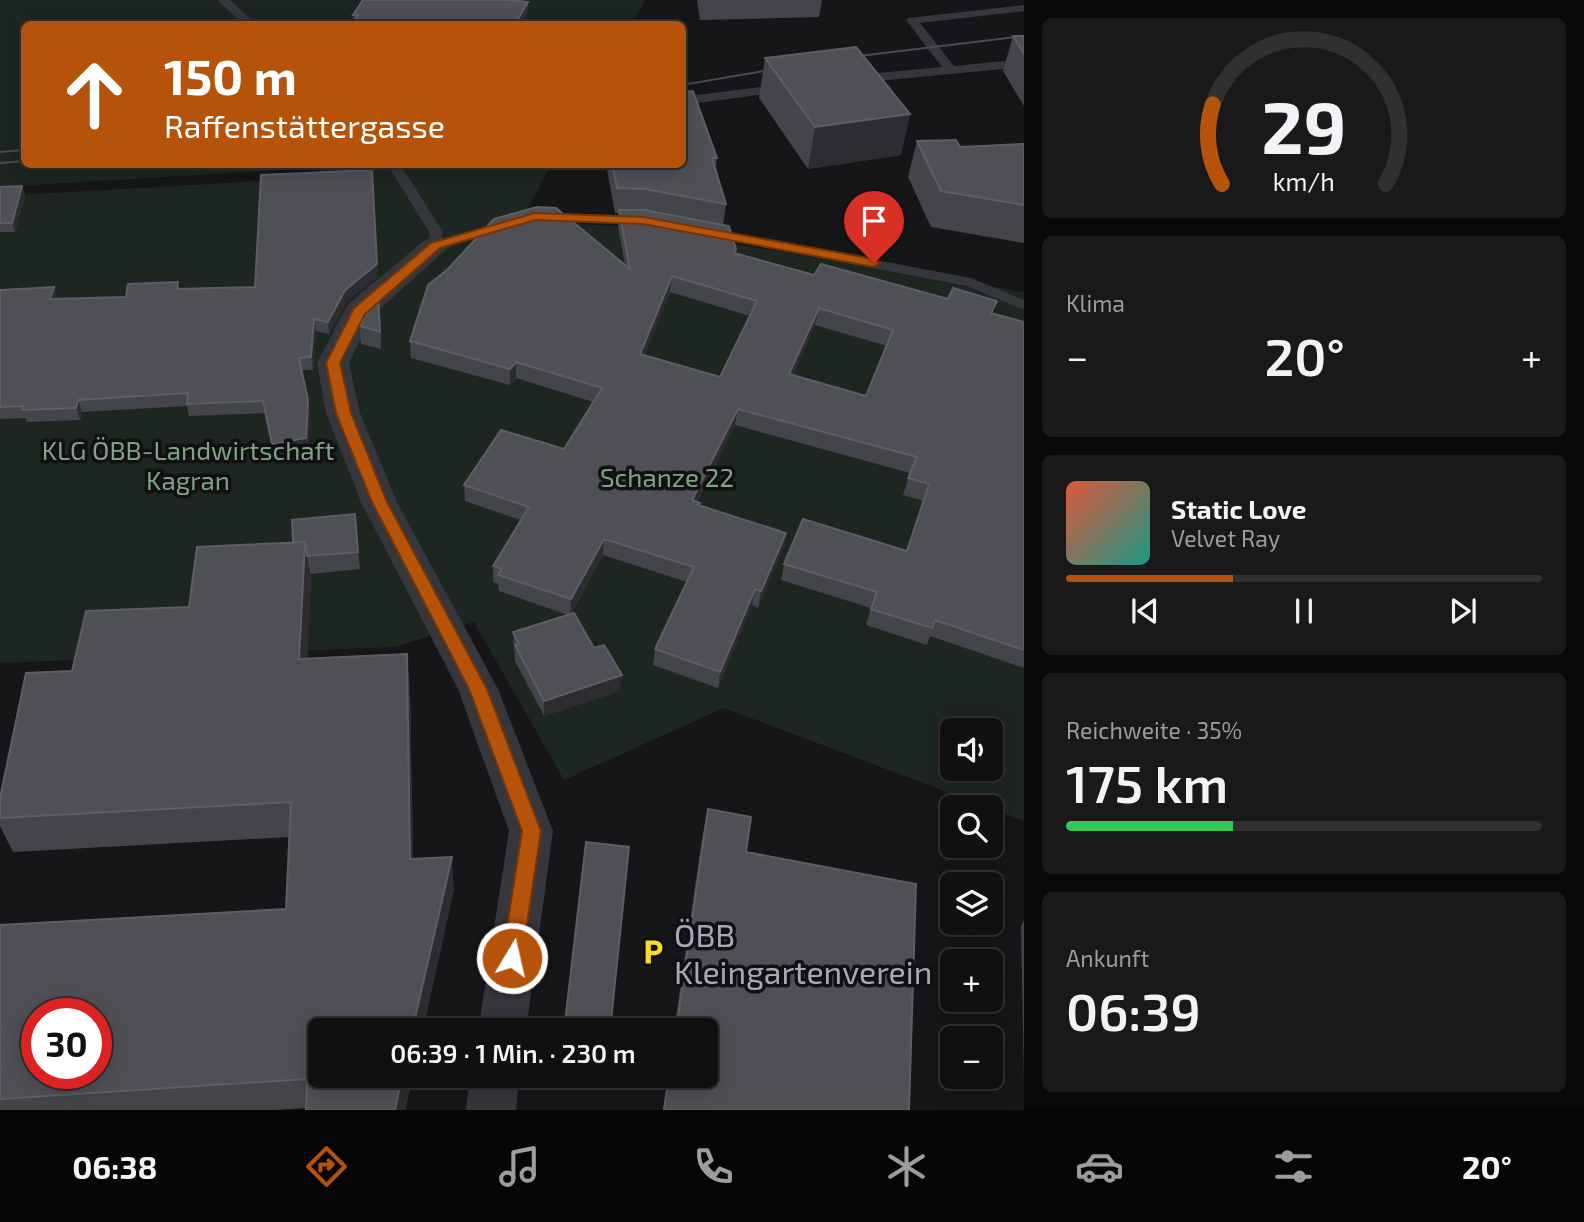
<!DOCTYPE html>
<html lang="de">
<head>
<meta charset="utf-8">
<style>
  :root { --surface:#101011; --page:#19191a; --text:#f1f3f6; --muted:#9c9d9f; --line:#303031; --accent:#b45309 }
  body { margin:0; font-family:"Exo 2",sans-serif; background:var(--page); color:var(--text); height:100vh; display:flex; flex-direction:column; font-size:26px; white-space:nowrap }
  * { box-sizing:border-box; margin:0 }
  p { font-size:23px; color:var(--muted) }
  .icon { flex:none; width:38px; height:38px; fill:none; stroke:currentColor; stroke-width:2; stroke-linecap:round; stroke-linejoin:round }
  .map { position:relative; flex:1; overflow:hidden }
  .drawer { display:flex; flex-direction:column; gap:18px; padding:18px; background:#090909; width:560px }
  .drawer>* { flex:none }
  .guide { position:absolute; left:21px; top:21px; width:665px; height:147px; border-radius:10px; box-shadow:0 4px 18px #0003,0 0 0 2px var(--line); background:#b45309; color:#fff; overflow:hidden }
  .controls { position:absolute; left:940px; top:718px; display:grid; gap:14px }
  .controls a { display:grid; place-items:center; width:63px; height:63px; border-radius:10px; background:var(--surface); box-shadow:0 4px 18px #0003,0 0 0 2px var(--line); font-size:35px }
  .speed { position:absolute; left:21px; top:998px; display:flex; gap:14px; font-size:35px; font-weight:700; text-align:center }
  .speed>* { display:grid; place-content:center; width:91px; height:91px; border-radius:50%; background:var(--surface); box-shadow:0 4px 18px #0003,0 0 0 2px var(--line); line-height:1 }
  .speed .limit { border:10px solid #d22; background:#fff; color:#111 }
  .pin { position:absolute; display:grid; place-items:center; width:60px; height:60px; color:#fff; margin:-72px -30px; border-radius:50% 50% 50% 0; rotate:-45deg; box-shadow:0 0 7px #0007 }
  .pin .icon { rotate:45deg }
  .me { position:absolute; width:77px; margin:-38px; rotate:9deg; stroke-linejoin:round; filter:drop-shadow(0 0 5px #0008) }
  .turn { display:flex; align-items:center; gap:24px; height:147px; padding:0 28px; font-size:32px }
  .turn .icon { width:91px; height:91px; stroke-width:2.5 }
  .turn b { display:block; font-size:49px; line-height:60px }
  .big { font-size:52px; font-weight:600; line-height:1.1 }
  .drawer .widget { flex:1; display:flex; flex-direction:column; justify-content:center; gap:10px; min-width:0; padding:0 24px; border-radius:10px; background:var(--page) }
  .drawer .dial { align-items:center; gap:0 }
  .dial svg { height:182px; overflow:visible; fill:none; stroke:var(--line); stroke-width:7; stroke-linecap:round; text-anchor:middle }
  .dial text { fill:var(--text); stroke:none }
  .song { display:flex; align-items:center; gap:21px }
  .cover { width:84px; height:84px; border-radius:10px; background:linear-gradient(135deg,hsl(10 70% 55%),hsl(170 70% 35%)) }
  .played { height:7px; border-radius:4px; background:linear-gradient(90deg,var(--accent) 35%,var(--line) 35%) }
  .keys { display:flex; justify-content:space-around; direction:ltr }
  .heat { display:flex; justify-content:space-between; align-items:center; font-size:38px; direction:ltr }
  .charge { height:10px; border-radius:5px; background:linear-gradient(90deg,#34c759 35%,var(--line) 0) }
  .trip { position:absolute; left:308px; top:1018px; width:410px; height:70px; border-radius:10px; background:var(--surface); box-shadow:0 4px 18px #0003,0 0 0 2px var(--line); font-weight:600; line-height:70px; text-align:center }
  .dock { display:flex; height:112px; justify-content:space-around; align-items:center; background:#060607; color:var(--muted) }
  .dock .icon { width:49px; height:49px }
  .dock .current { color:var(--accent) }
  .dock b { font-size:32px; color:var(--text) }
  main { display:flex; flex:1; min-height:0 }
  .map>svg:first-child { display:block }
  .green { fill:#1d2620; fill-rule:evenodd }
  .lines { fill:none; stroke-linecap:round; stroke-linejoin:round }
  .service { fill:#36363d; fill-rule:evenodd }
  .minor { fill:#36363d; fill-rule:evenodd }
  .tram { stroke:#494a52; stroke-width:2 }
  .wall { fill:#44454a; fill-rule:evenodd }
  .shaded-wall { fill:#2d2d31 }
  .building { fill:#4f4f56; stroke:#5d5d65; stroke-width:2; fill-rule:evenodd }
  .route { fill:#b45309; stroke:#753606; stroke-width:2 }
  .labels { text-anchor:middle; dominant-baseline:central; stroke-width:7; stroke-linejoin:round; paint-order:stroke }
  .park-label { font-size:26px; fill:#7da486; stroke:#111012 }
  .near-poi-label { font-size:32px; fill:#a7a9b8; stroke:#111012; text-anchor:start }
</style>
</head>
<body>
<main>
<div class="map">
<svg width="1024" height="1110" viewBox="0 0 1024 1110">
  <rect width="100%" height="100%" fill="#161517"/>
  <g class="green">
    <polygon points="0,0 645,0 632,24 24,24 24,164 307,165 299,169 0,187"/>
    <path d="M324,165H551L525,213L549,222L633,227L1024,292V821L724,708L564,780L474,622L396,647L0,663V196L315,178ZM952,730H990V768H952Z"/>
  </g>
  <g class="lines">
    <g class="service">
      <polygon points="217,0 230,0 256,24 244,24"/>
      <polygon points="1024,5 1024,11 920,23 954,66 1024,59 1024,67 857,83 851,79 857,75 942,67 906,20 908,18"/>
      <polygon points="784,84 788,85 788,91 682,105 682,97"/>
      <polygon points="387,164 400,164 443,232 442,239 503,222 510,226 508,229 440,249 430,249 429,232"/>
      <polygon points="544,213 642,216 649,220 642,224 539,220 537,217"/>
      <polygon points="711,229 971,278 1024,300 1024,310 967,286 706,236 704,233"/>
    </g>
    <g class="minor">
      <polygon points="435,237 445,240 450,246 372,316 349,363 360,413 397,502 498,689 553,831 526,1031 478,1031 509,831 458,689 361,502 326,413 317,363 348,304 425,240"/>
      <polygon points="470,1076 519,1076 516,1110 466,1110"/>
    </g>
    <g class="tram">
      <polyline points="843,58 1024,36"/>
      <polyline points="682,85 781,68"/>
      <polyline points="0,152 24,150"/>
      <polyline points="0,163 24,161"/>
    </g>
  </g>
  <g class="wall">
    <polygon points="697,0 822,0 819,17 700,20"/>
    <polygon points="528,11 520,24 353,24 354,23 353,15"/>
    <polygon points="1013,36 1024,36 1024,106 1003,71"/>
    <polygon points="765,58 910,114 901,155 808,169 759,98"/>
    <path d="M682,92L717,158L715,171L726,204L723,225L735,253L814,275L993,313L1024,322V668L930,636L927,645L866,625L871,608L781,580L784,564L907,551L924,501L903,495L910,473L735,425L697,502L699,505L786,533L783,549L758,608L752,605L718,688L653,665L655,649L687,582L603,555L571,614L620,691L544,716L515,661L513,632L568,615L499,591L498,584L493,582V566L520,520L465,501L464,485L564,449L593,402L516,378L510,385L411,358L410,341L625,264L618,226V213H615L606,164H682ZM670,292L750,316L720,377L644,356ZM815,325L887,346L866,396L793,375Z"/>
    <polygon points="917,141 960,147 1024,144 1024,243 931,227 908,177"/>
    <polygon points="22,186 25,195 15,232 0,232 0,187"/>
    <polygon points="378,276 346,302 329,334 316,331 313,370 302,370 310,412 308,451 274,456 266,413 189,416 187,406 82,412 80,420 27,422 25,418 0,419 0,290 54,287 57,299 126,297 178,282 179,289 255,287"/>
    <polygon points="380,313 381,349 361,344 360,326"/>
    <polygon points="355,514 360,569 310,574 311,579 307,659 410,690 413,859 454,890 320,1076 413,1076 405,1110 306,1110 306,1108 276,1110 0,1110 0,925 286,909 290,837 13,852 0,826 0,798 72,671 189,607 293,543"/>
    <polygon points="708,809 746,852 909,1110 663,1110 668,1076 705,1076 705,1031 674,1031 702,839"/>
    <polygon points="1024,920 1024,1080 1021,926"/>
  </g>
  <g class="shaded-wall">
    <polygon points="528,2 528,11 520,24 515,24"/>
    <polygon points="910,114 901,155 808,169 815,127"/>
    <polygon points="373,182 378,276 346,302 329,334 328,322"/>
    <polygon points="22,186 25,195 15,232 12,223"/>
    <polygon points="672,276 670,292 638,371 640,354"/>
    <polygon points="54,287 57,299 50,299"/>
    <polygon points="819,308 815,325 786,391 789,374"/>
    <polygon points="314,319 316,331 313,370 311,357"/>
    <polygon points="516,362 516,378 510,385 510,369"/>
    <polygon points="78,400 82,412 80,420 76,408"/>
    <polygon points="308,400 310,412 308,451 274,456 272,444"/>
    <polygon points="738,409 735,425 689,517 692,500"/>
    <polygon points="786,533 783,549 758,608 761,591"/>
    <polygon points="604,539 603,555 570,615 571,599"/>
    <polygon points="305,542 311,579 306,695 299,659"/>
    <polygon points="755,589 752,605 718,688 720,672"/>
    <polygon points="407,654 410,690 414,892 410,859"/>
    <polygon points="622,675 620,691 544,716 544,701"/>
    <polygon points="452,857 454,890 423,1031 412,1031"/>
    <polygon points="402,1076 413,1076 405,1110 395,1110"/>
  </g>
  <g class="building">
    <polygon points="363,0 509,0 528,2 515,24 353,24 358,15 353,15"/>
    <polygon points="1013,36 1024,36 1024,54"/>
    <polygon points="856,47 910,114 815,127 765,58"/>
    <polygon points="693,91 717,158 712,158 726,204 645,189 617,188 612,164 682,164 682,92"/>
    <polygon points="956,140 960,147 1024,144 1024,205 941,191 917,141"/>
    <polygon points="372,170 377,264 345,290 328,322 314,319 311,357 299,358 308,400 306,438 272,444 263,401 187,404 188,393 78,400 76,408 22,410 23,406 0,407 0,290 54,287 50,299 126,297 128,284 178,282 177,289 255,287 261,175"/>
    <polygon points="22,186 12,223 0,223 0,187"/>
    <path d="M537,207L556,208L630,269L619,210H644L729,226L736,249L734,253L814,275L821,264L948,299L953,288L997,301L991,313L1024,322V650L935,620L932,628L871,609L877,592L784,564L803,519L907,551L929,484L908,478L917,457L738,409L692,500L700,503L698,505L786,533L761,591L755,589L720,672L655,649L694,567L604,539L571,599L498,575L502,569L493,566L529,507L464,485L501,430L564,449L602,388L516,362L510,369L410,341L428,285L448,269L494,219ZM672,276L757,301L720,377L640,354ZM819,308L893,330L866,396L789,374Z"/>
    <polygon points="378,295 380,332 360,326 373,300"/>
    <polygon points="355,514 358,552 307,556 305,542 293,543 292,520"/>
    <path d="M305,542L299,659L407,654L410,859L452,857L412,1031H320V1076H402L395,1110H306L307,1079L0,1099V925L286,909L291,802L0,818V798L26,673L72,671L86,611L189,607L197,547ZM37,1013H96V1073H37Z"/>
    <polygon points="574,613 594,648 604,645 622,675 544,701 515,645 519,644 513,632"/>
    <polygon points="708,809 751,817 746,852 916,884 909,1110 664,1110 669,1076 705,1076 705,1031 676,1031"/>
    <polygon points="586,842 629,847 610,1031 564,1031"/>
  </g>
  <polygon class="route" points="535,213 643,217 874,259 880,263 874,267 643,224 535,220 440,248 365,314 340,363 351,413 387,502 487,689 541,831 522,958 519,964 512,967 505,964 502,958 522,831 469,689 372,502 336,413 326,363 354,308 431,243"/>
  <defs>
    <symbol id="parking-bare" viewBox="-9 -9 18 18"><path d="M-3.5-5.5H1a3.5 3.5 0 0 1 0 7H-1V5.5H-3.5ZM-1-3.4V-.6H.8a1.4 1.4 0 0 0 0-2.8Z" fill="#fbda2a" stroke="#111012" stroke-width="2.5" paint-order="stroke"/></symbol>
  </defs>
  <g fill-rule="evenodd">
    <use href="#parking-bare" x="634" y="933" width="38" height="38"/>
  </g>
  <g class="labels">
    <g class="park-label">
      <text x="188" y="449">KLG ÖBB-Landwirtschaft<tspan x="188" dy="30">Kagran</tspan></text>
      <text x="667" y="476">Schanze 22</text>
    </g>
    <g class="near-poi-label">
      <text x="674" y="934">ÖBB<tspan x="674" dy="37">Kleingartenverein</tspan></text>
    </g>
  </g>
</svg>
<div class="controls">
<a><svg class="icon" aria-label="sound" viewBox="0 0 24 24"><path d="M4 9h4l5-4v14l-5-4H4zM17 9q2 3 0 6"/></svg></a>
<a><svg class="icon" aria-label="search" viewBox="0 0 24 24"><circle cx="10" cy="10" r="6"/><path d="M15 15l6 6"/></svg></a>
<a><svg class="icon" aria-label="layers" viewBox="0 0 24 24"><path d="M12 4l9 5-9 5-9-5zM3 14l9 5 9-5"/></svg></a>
<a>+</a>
<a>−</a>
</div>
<div class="speed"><div class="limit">30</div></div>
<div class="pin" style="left:874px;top:263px;background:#d93025"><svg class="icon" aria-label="arrive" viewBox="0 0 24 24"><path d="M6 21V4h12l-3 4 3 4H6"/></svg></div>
<svg class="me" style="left:512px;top:958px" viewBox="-20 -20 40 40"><circle r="17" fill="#b45309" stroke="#fff" stroke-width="3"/><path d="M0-11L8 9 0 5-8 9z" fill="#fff"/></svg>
<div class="trip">06:39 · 1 Min. · 230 m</div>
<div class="guide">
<div class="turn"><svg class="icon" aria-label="ahead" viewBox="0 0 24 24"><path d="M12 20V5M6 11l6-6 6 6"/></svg><div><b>150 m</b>Raffenstättergasse</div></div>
</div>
</div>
<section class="drawer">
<div class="widget dial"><svg viewBox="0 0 100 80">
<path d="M14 69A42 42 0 1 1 86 69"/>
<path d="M14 69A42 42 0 0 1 10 34" stroke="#b45309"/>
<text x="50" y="56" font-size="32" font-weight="700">29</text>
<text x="50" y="72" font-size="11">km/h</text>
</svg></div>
<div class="widget"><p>Klima</p>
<div class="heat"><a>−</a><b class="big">20°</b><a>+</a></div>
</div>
<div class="widget">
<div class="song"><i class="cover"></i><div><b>Static Love</b><p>Velvet Ray</p></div></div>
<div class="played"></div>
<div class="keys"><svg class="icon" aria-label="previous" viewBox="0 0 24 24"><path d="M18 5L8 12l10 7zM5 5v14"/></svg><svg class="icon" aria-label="pause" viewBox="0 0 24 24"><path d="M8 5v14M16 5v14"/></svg><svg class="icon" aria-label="next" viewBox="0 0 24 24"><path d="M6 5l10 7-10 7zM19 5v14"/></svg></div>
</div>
<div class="widget"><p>Reichweite · 35%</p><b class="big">175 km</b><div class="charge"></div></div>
<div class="widget"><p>Ankunft</p><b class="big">06:39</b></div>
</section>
</main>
<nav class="dock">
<b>06:38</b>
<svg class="icon current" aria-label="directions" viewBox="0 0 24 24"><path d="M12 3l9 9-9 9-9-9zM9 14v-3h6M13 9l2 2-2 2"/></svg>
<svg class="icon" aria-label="music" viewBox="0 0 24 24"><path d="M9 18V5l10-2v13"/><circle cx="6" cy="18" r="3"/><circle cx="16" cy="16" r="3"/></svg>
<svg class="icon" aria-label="phone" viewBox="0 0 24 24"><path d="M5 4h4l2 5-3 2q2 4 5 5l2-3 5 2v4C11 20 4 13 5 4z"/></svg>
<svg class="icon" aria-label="climate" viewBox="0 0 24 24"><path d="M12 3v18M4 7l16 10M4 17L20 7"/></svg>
<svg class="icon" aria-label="car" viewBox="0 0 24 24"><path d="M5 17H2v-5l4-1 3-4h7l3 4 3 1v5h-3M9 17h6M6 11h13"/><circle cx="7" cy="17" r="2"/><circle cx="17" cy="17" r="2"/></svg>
<svg class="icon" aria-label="filters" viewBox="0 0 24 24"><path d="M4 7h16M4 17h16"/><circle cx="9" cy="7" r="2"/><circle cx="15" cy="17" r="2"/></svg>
<b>20°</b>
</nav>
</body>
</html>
